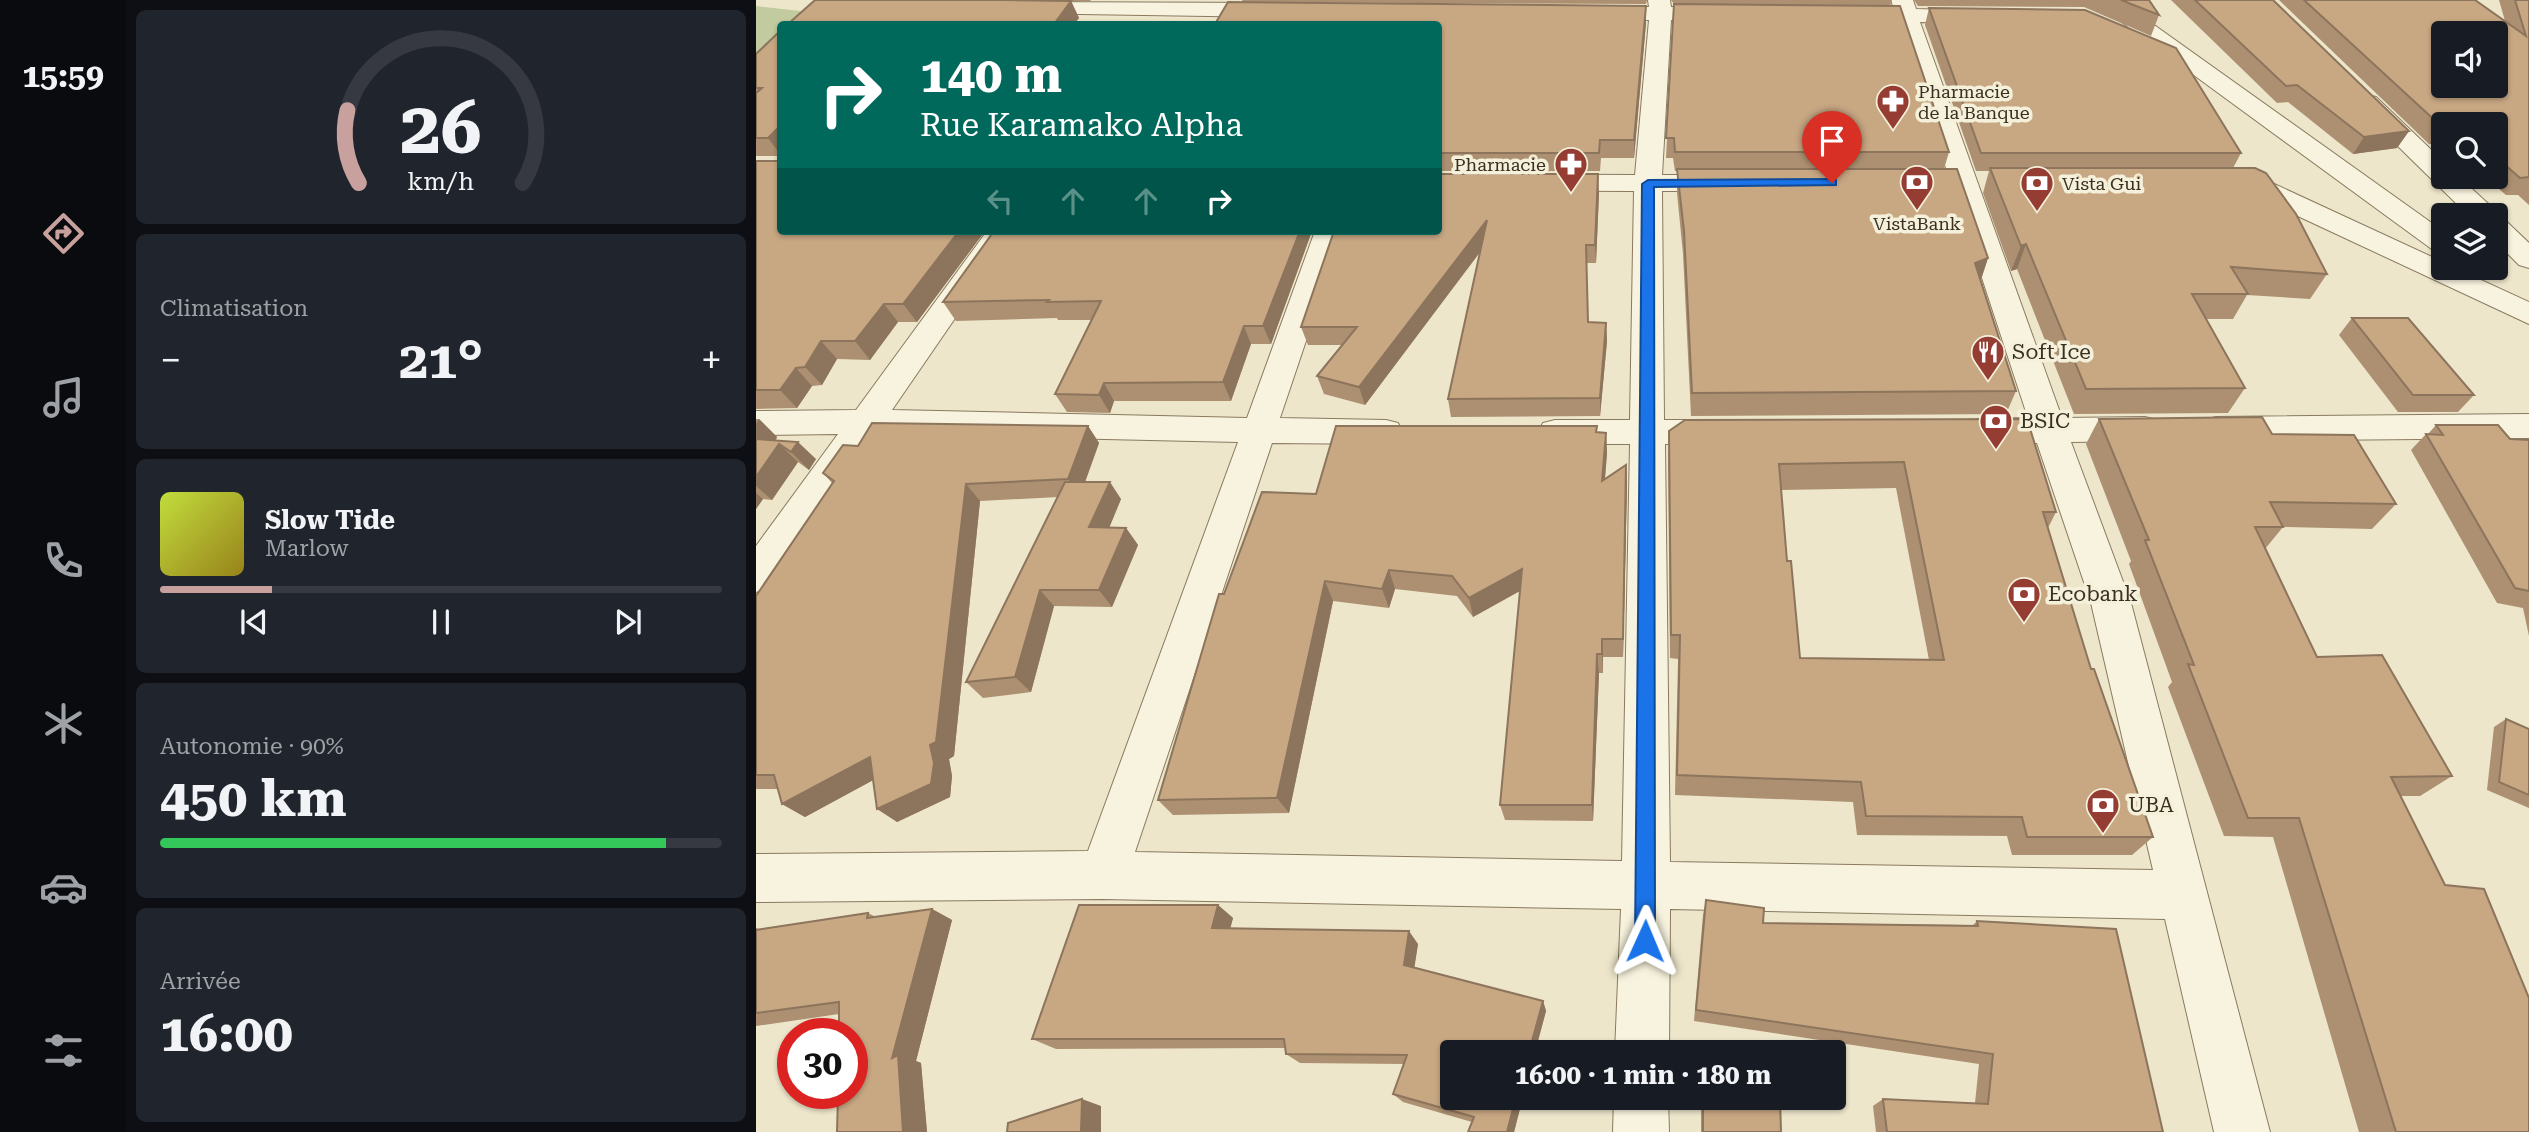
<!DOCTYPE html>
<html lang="fr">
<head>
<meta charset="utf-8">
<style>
  :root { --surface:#171b24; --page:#20242c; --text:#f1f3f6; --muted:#9ea1a6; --line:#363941; --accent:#c8a19e }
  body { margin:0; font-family:"Roboto Serif",serif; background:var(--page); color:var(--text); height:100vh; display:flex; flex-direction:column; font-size:26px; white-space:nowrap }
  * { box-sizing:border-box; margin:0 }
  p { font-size:23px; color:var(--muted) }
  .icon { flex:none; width:38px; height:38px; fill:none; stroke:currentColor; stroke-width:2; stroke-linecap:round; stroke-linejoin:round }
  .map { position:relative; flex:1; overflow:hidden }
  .details { display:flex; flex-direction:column; gap:10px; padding:10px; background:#0d0f14; width:630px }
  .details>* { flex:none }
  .banner { position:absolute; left:21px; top:21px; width:665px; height:214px; border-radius:7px; box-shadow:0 2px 5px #0004; background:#00695c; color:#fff; overflow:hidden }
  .controls { position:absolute; left:1675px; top:21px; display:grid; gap:14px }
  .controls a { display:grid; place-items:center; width:77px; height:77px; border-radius:7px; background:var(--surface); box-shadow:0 2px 5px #0004; font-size:35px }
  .speed { position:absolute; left:21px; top:1018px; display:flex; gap:14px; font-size:35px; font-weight:700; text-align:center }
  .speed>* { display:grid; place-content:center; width:91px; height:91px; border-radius:50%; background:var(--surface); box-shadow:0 2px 5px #0004; line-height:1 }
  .speed .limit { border:10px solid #d22; background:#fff; color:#111 }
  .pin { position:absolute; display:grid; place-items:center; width:60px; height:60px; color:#fff; margin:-72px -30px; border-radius:50% 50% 50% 0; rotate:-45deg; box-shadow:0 0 7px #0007 }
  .pin .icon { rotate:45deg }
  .me { position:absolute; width:77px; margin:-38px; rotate:1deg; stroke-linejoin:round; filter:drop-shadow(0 0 5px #0008) }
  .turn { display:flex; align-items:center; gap:24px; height:147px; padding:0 28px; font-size:32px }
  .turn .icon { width:91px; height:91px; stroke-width:2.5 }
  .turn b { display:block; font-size:49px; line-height:60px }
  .lanes { display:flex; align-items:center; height:66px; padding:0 28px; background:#0003; justify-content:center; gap:35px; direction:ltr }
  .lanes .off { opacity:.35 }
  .big { font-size:52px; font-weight:700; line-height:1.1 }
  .details .card { flex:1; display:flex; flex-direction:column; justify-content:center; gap:10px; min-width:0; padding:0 24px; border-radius:10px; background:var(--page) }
  .details .dial { align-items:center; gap:0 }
  .dial svg { height:182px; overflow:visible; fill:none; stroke:var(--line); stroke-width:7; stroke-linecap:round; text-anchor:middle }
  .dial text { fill:var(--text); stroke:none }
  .song { display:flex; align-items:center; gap:21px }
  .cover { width:84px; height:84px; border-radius:10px; background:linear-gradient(135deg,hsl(70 70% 55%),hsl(50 70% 35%)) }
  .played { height:7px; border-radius:4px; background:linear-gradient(90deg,var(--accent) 20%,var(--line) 20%) }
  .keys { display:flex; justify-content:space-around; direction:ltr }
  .heat { display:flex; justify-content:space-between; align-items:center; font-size:38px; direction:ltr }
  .charge { height:10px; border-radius:5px; background:linear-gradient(90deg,#34c759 90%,var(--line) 0) }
  .trip { position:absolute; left:684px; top:1040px; width:406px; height:70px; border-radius:7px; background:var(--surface); box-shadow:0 2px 5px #0004; font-weight:700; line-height:70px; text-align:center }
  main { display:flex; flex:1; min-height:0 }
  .tab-bar { display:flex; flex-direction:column; width:126px; justify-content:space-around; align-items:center; background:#090b0e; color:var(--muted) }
  .tab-bar .icon { width:49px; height:49px }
  .tab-bar .current { color:var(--accent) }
  .tab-bar b { font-size:32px; color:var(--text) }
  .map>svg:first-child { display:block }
  .green { fill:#c1cb9f }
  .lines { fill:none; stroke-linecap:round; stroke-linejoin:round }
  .street-casing { stroke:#897a60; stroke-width:2 }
  .street { fill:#f8f3de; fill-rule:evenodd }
  .wall { fill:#ac9071; fill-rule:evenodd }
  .shaded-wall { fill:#8c755c }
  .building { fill:#c8a783; stroke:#8c755c; stroke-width:2; fill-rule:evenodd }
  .route { fill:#1a73e8; stroke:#114b97; stroke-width:2 }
  .labels { text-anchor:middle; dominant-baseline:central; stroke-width:7; stroke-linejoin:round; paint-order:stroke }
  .far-poi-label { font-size:18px; fill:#3a3022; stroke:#f4f0da; text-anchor:start }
  .poi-label { font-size:21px; fill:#3a3022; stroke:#f4f0da; text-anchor:start }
</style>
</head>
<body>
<main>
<nav class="tab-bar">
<b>15:59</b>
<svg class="icon current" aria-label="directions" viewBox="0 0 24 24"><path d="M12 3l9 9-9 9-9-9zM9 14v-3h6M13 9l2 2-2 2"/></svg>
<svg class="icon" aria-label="music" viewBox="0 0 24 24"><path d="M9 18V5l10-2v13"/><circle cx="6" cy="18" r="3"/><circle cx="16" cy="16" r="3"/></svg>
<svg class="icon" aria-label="phone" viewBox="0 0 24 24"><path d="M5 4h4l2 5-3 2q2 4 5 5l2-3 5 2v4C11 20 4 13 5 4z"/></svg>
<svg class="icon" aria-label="climate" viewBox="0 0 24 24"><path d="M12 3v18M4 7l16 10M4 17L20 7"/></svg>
<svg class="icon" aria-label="car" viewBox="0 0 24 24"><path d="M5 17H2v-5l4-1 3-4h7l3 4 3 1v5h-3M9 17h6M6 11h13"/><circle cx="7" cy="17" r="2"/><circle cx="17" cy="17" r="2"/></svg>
<svg class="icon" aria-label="filters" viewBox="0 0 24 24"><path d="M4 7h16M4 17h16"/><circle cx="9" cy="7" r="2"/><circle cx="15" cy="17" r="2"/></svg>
</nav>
<section class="details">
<div class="card dial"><svg viewBox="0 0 100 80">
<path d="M14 69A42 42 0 1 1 86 69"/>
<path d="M14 69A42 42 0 0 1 9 37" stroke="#c8a19e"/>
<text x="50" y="56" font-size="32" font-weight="700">26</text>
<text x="50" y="72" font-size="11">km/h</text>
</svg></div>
<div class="card"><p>Climatisation</p>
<div class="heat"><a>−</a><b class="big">21°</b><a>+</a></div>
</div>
<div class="card">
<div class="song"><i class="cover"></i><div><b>Slow Tide</b><p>Marlow</p></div></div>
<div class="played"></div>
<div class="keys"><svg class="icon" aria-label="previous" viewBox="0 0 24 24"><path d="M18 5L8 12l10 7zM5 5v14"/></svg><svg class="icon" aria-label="pause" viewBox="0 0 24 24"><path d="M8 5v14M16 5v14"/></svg><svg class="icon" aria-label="next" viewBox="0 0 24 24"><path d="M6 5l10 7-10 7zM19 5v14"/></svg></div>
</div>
<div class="card"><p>Autonomie · 90%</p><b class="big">450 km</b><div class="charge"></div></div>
<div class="card"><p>Arrivée</p><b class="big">16:00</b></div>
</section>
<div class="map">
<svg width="1773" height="1132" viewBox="0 0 1773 1132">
  <rect width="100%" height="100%" fill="#ede6cb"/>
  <polygon class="green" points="0,6 81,15 67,24 24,24 24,55 0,72"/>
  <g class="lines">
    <defs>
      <g id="street">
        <polygon points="892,0 914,0 915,7 970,7 978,9 981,14 978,19 970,21 915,20 906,175 974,175 984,177 987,183 984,189 974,191 906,191 908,420 966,420 978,423 983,432 978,441 966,444 909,444 914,862 1397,870 1335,603 1281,443 1222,443 1210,440 1205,431 1210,422 1222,419 1272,418 1142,22 1093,22 1085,20 1082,15 1085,10 1138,9 1135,0 1157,0 1160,9 1230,11 1233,16 1230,21 1222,23 1164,22 1306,418 1389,417 1401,420 1406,429 1401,438 1389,441 1315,442 1375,603 1514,1132 1458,1132 1409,919 914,909 913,1052 859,1052 865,909 347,899 0,902 0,854 332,851 482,442 119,434 14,587 0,592 0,546 82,434 0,435 0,411 100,410 231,231 259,231 136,410 491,418 559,231 587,231 524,418 630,420 642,423 647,432 642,441 630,444 516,443 379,852 866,861 874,444 799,444 787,441 782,432 787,423 799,420 874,420 878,191 682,190 682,174 879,175 893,20 838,20 830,18 827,13 830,8 838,6 893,7"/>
        <polygon points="1338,0 1363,0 1687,231 1687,253 1677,250 1435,73 1371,45 1368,40 1371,35 1381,34"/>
        <polygon points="267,2 519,3 527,5 530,10 527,15 519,17 259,13 256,8 259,3"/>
        <polygon points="1611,95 1620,97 1687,161 1687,177 1703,177 1738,209 1742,215 1740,219 1740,215 1712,215 1602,107 1599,102 1602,97"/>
        <polygon points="1483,174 1501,176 1687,262 1687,268 1699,268 1773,302 1773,324 1486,190 1473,188 1470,182 1473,176"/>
        <polygon points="1740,219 1750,221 1773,243 1773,268 1763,265 1740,242"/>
        <polygon points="1773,414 1773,438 1460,441 1448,438 1443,429 1448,420 1460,417"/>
        <polygon points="858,1097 912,1097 913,1132 857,1132"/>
      </g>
    </defs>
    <use href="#street" class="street-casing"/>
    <use href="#street" class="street"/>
  </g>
  <g class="wall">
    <polygon points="59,0 335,0 334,1 315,1 323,18 318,24 32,24"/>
    <polygon points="486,0 891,0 890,4 487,2"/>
    <polygon points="915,0 1136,0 1134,6 1193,152 1188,169 1232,258 1225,280 1260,391 1250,414 935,416 927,254 921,193 921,171 919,171 917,158 910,158 918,4"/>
    <polygon points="1158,0 1393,0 1403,15 1395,36 1328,7 1162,6"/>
    <polygon points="1415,0 1517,0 1653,131 1641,148 1597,154 1532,102 1521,103"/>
    <polygon points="1523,0 1719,0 1749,21 1743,0 1773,0 1773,205 1762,195 1750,195 1729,177 1740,177 1740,124 1687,124 1673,144"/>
    <polygon points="890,6 890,23 878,158 845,158 844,171 682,171 682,24"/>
    <polygon points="1173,8 1485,153 1477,168 1571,274 1554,299 1491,295 1477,319 1450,319 1489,388 1472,413 1318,414 1261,269 1255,271 1227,193 1233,171 1220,171 1169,25"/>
    <polygon points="24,31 24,156 0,156 0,54"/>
    <polygon points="0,161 229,231 161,322 142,322 114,360 81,359 66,385 56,386 41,408 0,409"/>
    <polygon points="843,193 840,263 830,263 832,322 850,323 851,341 844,416 695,417 692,399 724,251 609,405 568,394 561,376 586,345 552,345 545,327"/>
    <polygon points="238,231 556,231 515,344 495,344 475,401 358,401 354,413 311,412 299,394 335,320 302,320 301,318 200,321 187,302"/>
    <polygon points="1596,318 1718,395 1702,412 1642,412 1583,335"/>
    <polygon points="0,419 3,419 21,437 20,440 60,459 53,470 42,462 16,500 7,499 0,509"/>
    <path d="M1271,419L1300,512L1292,528L1335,669L1397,837L1376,855H1256L1251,836L1101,835L1097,802L919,795L922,659L914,658L912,457L913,431ZM1140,488L1173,660L1044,658L1031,561L1025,490Z"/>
    <polygon points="1343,419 1516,434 1640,504 1616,529 1527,527 1509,549 1561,657 1696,776 1664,796 1645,796 1773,1132 1603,1132 1517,837 1468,836 1412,687 1416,682 1373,564 1375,561 1330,444"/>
    <polygon points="1680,425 1754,439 1773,440 1773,636 1767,608 1741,603 1655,450 1670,434 1672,434"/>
    <polygon points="332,426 343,443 329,482 365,499 353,528 370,528 382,545 356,607 298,606 275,692 227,698 210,682 302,497 224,501 198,756 193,759 196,776 194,797 141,822 117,780 49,817 26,804 22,789 0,789 0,596 76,483 67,473 102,446"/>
    <polygon points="841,432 850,433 851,453 849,479 870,465 871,485 867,657 847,657 847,673 843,673 837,821 749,820 744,805 764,591 717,617 701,596 639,589 633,608 577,601 533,813 417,815 402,800 468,594 560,494"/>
    <polygon points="1750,719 1773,729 1773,808 1731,790 1738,727"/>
    <polygon points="950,900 1007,923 1217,925 1221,921 1407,1132 1120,1132 1117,1106 1127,1099 1219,1103 1223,1064 938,1021 947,915"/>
    <polygon points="462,905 477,918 474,928 662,944 658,967 787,1001 790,1011 779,1052 696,1052 767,1097 758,1132 712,1132 716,1122 647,1102 637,1094 648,1064 544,1063 530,1054 529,1048 300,1049 276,1039"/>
    <polygon points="176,909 196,920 160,1061 165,1063 171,1132 81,1132 83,1014 0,1026 0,928 3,929 112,913 120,917"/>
    <polygon points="945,1097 1024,1097 1025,1132 945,1132"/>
  </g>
  <g class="shaded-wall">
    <polygon points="315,1 323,18 318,24 298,24"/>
    <polygon points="890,6 890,23 878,158 878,140"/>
    <polygon points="24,126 24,154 12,138"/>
    <polygon points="1685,126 1687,126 1687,142 1673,144"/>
    <polygon points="1653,131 1641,148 1597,154 1608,137"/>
    <polygon points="842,174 843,193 840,263 839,245"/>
    <polygon points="731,220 734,239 609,405 603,387"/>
    <polygon points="203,231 229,231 161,322 147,304"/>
    <polygon points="544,231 556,231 515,344 507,326"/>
    <polygon points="1270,244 1261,269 1255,271 1265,246"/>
    <polygon points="1232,258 1224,282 1219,263"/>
    <polygon points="128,304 142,322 114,360 99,341"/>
    <polygon points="850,323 851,341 844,416 844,398"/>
    <polygon points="488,326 495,344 475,401 467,382"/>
    <polygon points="65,341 81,359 66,385 49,367"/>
    <polygon points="40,368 56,386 41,408 24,390"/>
    <polygon points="348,383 358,401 354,413 343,395"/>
    <polygon points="3,419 21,437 9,456 0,447 0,424"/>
    <polygon points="332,426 343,443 324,496 312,479"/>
    <polygon points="850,433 851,453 847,501 846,481"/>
    <polygon points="42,442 60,459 53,470 35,452"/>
    <polygon points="23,444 42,462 16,500 0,486 0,477"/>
    <polygon points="870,465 871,485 867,657 867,639"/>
    <polygon points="354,482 365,499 346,545 333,527"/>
    <polygon points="210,484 224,501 198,756 193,759 196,776 194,797 141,822 121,809 174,745"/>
    <polygon points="0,493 7,499 0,509"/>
    <polygon points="370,528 382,545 356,607 343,590"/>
    <polygon points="766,569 769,588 717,617 713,598"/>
    <polygon points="633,570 639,589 633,608 626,589"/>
    <polygon points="569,581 577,601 533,813 521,798"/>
    <polygon points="284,590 298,606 275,692 259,677"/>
    <polygon points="846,639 847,657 847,673 846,654"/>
    <polygon points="841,654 843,673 837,821 836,805"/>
    <polygon points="114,757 134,771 49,817 26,804"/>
    <polygon points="462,905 477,918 471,941 456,928"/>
    <polygon points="176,909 196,920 160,1061 165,1063 171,1132 147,1132 136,1058"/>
    <polygon points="653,931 662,944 657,977 648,965"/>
    <polygon points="787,1001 790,1011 779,1052 773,1052"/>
    <polygon points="760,1097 767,1097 758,1132 751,1132"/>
    <polygon points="326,1099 345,1106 345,1132 325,1132"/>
  </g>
  <g class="building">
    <polygon points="59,0 249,0 315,1 298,24 32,24"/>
    <polygon points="1365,0 1393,0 1403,15"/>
    <polygon points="1439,0 1517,0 1653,131 1608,137 1541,85 1530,86"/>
    <path d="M1548,0H1719L1770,36L1759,0H1773V177L1764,178L1740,157V124H1687V126H1685ZM1687,33H1740V86H1687Z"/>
    <polygon points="472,2 890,6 878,140 844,140 843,153 682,153 682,24 459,24"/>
    <polygon points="918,4 1144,6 1193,152 919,152 918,138 910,138"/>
    <polygon points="1173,8 1329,10 1420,48 1485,153 1225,153"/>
    <polygon points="24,31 24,126 12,138 0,138 0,93 6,88 0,88 0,54"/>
    <polygon points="0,161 24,161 24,231 203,231 147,304 128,304 99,341 65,341 49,367 40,368 24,390 0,390"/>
    <polygon points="1234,168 1499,168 1510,173 1540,214 1571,274 1475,267 1492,294 1436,294 1489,388 1330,389 1270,244 1265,246"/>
    <polygon points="921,169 1201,169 1232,258 1219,263 1260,391 936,393 928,231"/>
    <polygon points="682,174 842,174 839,245 830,245 832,322 850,323 844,398 692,399 731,220 603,387 561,376 601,327 545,327 578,231 682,231"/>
    <polygon points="238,231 544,231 507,326 488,326 467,382 348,383 343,395 299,394 345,301 291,302 293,300 187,302"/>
    <polygon points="1596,318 1652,318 1718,395 1657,395"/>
    <polygon points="1506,417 1516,434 1598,435 1640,504 1514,502 1527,527 1499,527 1561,657 1626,655 1696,776 1635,777 1689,885 1728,889 1773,998 1773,1132 1640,1132 1543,818 1492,818 1432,664 1438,665 1389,540 1393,540 1343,419"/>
    <path d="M1271,419L1300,512H1287L1335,669H1338L1397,837H1271L1266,817L1110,816L1105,782L921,775L924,635H915L913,431L929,420ZM1148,462L1188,660L1044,658L1035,561H1031L1023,464Z"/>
    <polygon points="116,423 332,426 312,479 210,484 180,742 174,745 178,763 175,784 121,809 114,757 26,804 18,775 0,775 0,596 78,481 67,473 87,445 102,446"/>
    <polygon points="1680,425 1742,425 1754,439 1773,440 1773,591 1759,588 1670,434 1687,435"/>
    <polygon points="580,426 841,426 840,432 850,433 846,481 870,465 867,639 846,639 846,654 841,654 836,805 744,805 766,569 713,598 696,576 633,570 626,589 569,581 521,798 402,800 463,594 468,594 506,492 560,494"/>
    <polygon points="0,439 42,442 35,452 23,444 0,477"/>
    <polygon points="309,482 354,482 333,527 370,528 343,590 284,590 259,677 210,682"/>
    <polygon points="1750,719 1773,729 1773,795 1743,782"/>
    <polygon points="950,900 1008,908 1007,923 1222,926 1221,921 1360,929 1407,1132 1131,1132 1127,1099 1232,1104 1237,1054 940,1010"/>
    <polygon points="323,905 462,905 456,928 653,931 648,965 787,1001 773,1052 696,1052 696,1097 760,1097 751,1132 712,1132 718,1117 637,1094 651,1055 530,1054 528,1039 276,1039"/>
    <polygon points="176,909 136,1058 142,1055 147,1132 81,1132 82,1094 96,1094 96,1034 83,1034 83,1002 0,1013 0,930 112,913 111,918"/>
    <polygon points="947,1097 1024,1097 1025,1132 947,1132"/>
    <polygon points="326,1099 325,1132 251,1132 252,1123"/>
  </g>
  <polygon class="route" points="1076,179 1080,180 1080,185 898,187 899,941 896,948 889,951 882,948 879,941 886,184 892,180"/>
  <defs>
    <symbol id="pharmacy-pin" viewBox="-11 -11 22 30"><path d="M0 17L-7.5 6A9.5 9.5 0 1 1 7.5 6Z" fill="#953c33" stroke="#f4f0da"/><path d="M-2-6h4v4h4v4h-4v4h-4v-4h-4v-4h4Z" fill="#fff"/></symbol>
    <symbol id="bank-pin" viewBox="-11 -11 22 30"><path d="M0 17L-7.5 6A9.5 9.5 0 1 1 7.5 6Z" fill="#953c33" stroke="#f4f0da"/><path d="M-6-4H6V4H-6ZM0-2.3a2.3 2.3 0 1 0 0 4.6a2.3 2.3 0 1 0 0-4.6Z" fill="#fff"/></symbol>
    <symbol id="restaurant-pin" viewBox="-11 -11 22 30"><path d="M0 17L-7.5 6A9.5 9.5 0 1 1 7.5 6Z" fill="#953c33" stroke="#f4f0da"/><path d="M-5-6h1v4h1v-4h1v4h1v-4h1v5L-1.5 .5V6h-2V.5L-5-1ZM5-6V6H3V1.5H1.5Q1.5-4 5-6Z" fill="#fff"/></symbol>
  </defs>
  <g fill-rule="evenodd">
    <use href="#pharmacy-pin" x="1118" y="82" width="38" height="52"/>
    <use href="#pharmacy-pin" x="796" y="145" width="38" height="52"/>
    <use href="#bank-pin" x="1142" y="163" width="38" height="52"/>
    <use href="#bank-pin" x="1262" y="164" width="38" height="52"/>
    <use href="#restaurant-pin" x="1213" y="333" width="38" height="52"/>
    <use href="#bank-pin" x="1221" y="402" width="38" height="52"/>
    <use href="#bank-pin" x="1249" y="575" width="38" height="52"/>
    <use href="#bank-pin" x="1328" y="786" width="38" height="52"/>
  </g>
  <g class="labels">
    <g class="far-poi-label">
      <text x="1162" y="91">Pharmacie<tspan x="1162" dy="21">de la Banque</tspan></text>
      <text x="790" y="164" text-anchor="end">Pharmacie</text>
      <text x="1306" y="183">Vista Gui</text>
      <text x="1161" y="223" text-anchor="middle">VistaBank</text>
    </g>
    <g class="poi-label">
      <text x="1256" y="352">Soft Ice</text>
      <text x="1264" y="421">BSIC</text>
      <text x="1292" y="594">Ecobank</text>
      <text x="1372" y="805">UBA</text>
    </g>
  </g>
</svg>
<div class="controls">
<a><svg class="icon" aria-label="sound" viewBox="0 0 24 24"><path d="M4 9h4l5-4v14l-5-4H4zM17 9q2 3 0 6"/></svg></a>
<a><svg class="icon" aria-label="search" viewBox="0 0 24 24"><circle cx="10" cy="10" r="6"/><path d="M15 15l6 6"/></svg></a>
<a><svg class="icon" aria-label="layers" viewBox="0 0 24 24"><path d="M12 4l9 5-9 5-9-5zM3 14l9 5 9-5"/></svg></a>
</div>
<div class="speed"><div class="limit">30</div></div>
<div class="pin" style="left:1076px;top:183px;background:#d93025"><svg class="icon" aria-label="arrive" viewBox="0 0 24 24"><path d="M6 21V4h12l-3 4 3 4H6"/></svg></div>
<svg class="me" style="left:889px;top:941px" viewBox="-20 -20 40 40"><path d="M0-17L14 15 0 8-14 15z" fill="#1a73e8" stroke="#fff" stroke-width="4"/></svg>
<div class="trip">16:00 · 1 min · 180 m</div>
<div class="banner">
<div class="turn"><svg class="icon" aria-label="right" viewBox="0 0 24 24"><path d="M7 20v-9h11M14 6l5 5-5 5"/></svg><div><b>140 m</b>Rue Karamako Alpha</div></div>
<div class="lanes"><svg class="icon off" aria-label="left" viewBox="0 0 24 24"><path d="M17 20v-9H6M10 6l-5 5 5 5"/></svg><svg class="icon off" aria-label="ahead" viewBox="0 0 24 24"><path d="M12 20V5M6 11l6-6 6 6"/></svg><svg class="icon off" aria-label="ahead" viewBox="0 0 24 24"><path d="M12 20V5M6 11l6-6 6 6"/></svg><svg class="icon" aria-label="right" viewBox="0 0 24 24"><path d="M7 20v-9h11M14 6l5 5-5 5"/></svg></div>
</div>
</div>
</main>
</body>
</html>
